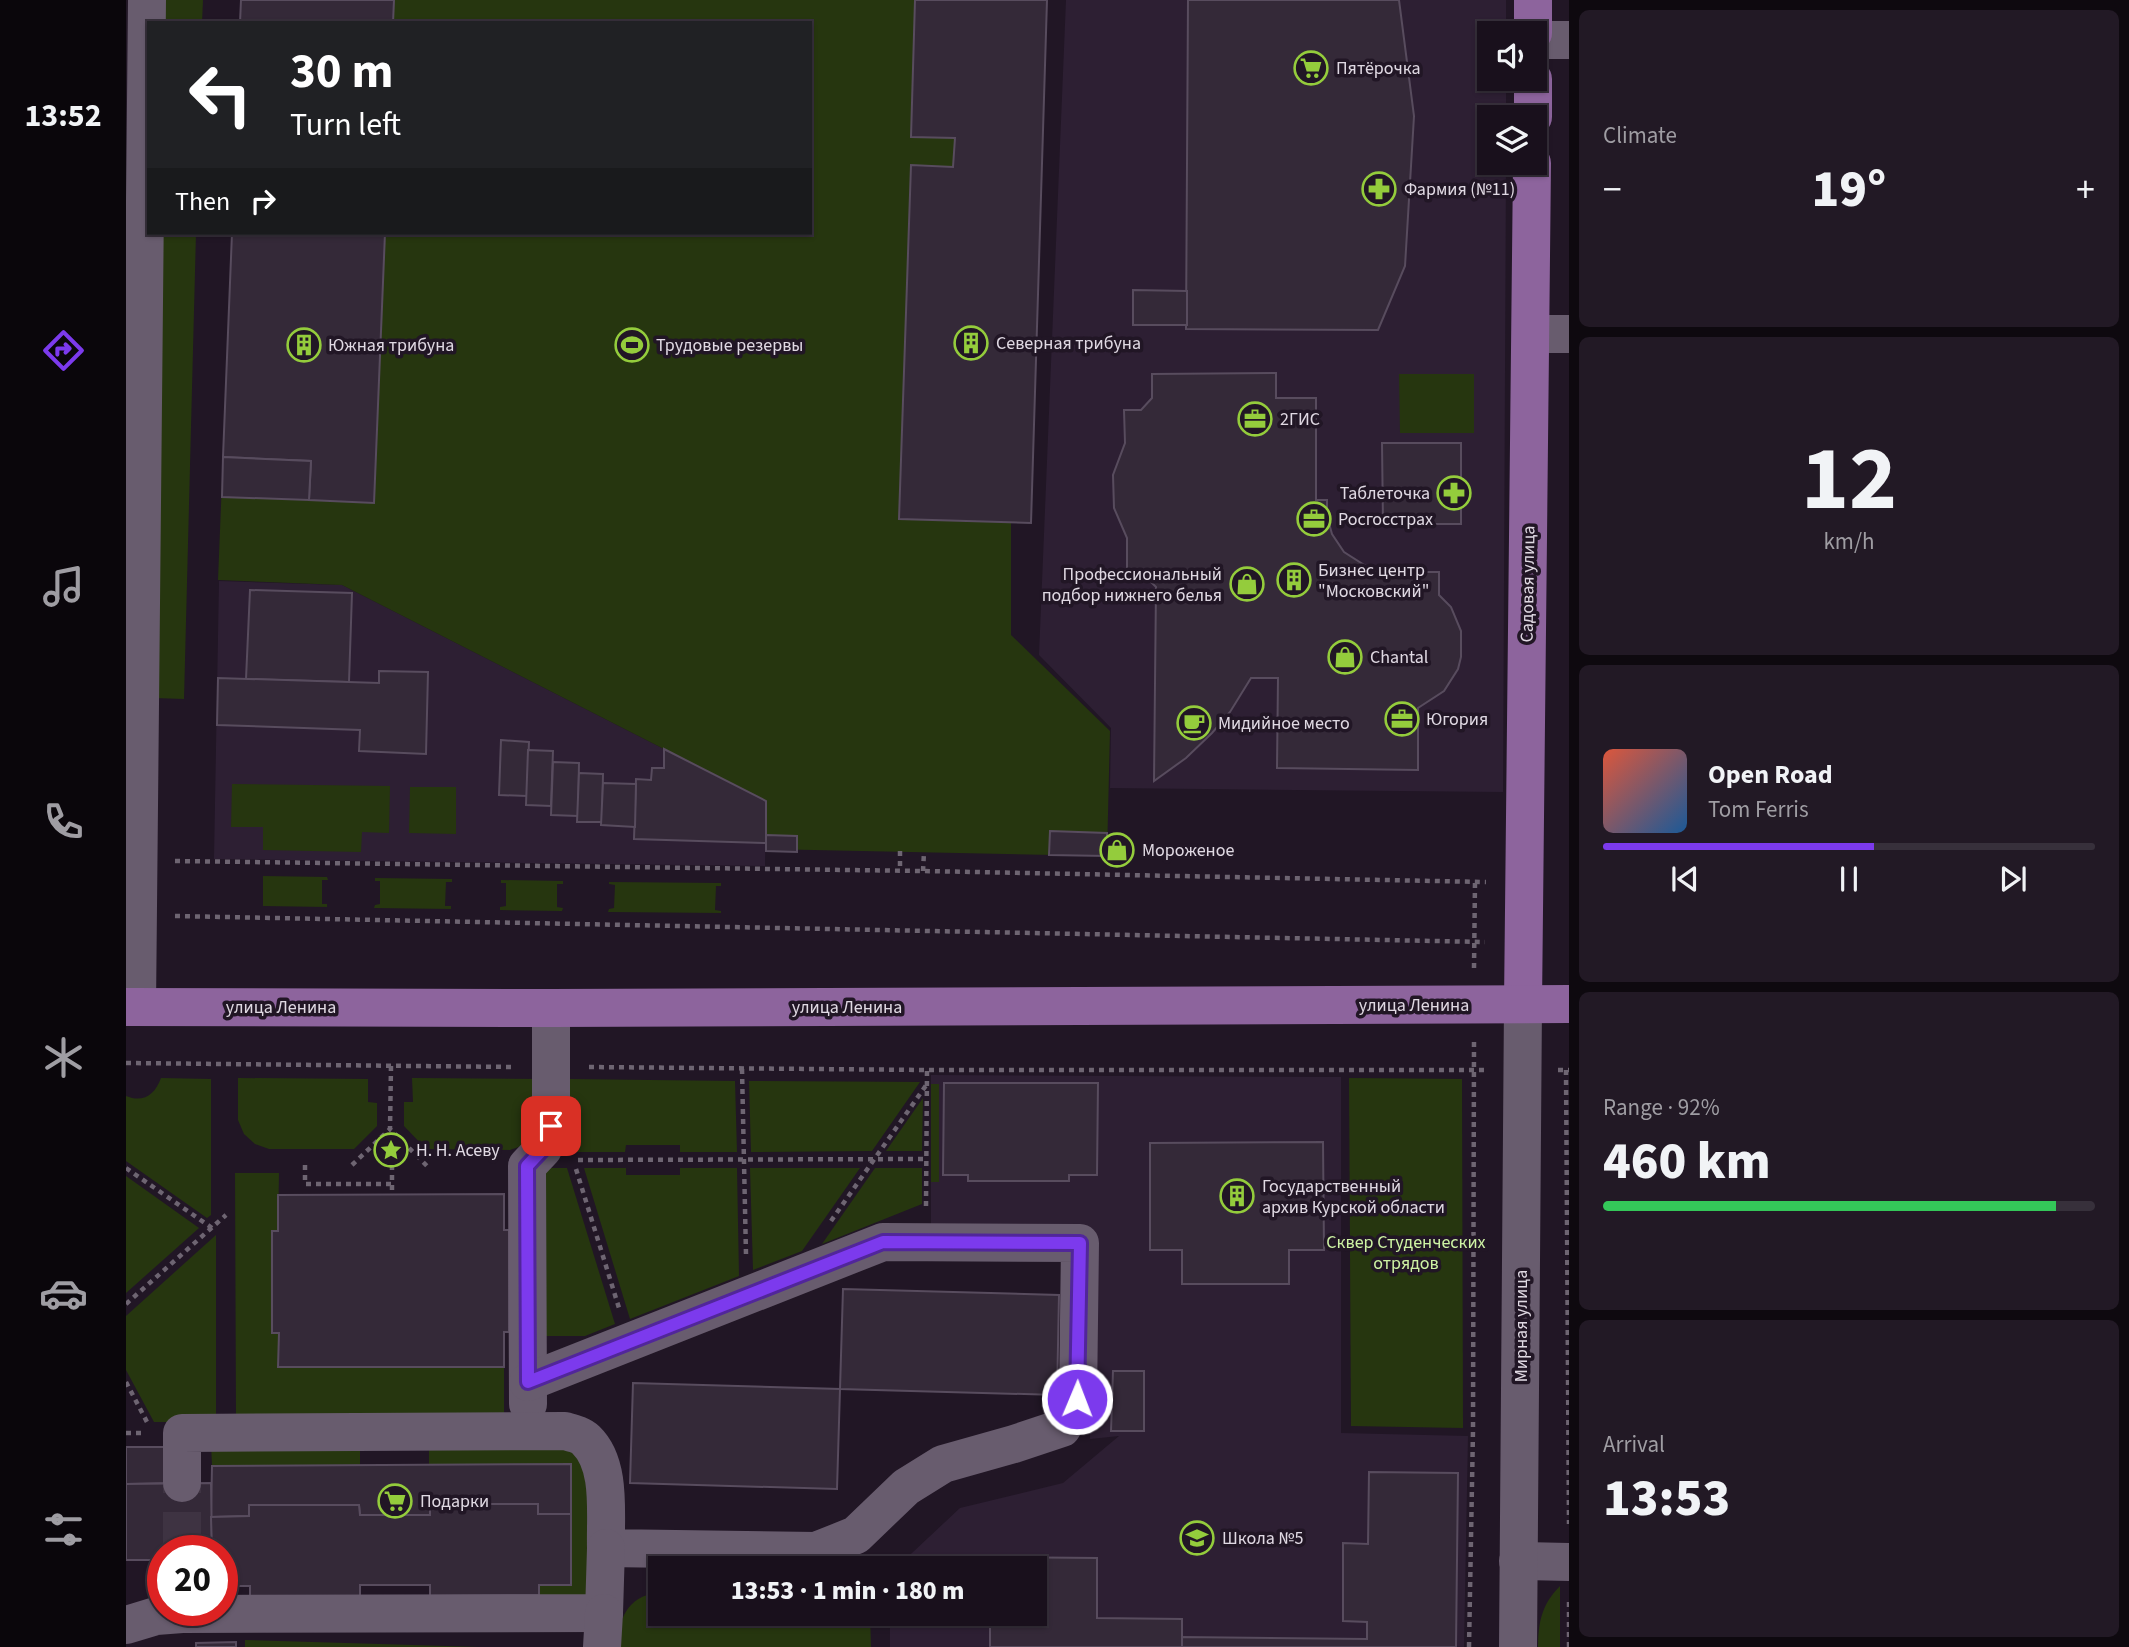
<!DOCTYPE html>
<html lang="en">
<head>
<meta charset="utf-8">
<style>
  :root { --surface:#19101c; --page:#221925; --text:#f1f3f6; --muted:#9f9da3; --line:#37303b; --accent:#7c3aed }
  body { margin:0; font-family:"Source Sans 3",sans-serif; background:var(--page); color:var(--text); height:100vh; display:flex; flex-direction:column; font-size:26px; white-space:nowrap }
  * { box-sizing:border-box; margin:0 }
  p { font-size:23px; color:var(--muted) }
  .icon { flex:none; width:38px; height:38px; fill:none; stroke:currentColor; stroke-width:2; stroke-linecap:round; stroke-linejoin:round }
  .map { position:relative; flex:1; overflow:hidden }
  .side { display:flex; flex-direction:column; gap:10px; padding:10px; background:#0e090f; width:560px }
  .side>* { flex:none }
  .guide { position:absolute; left:21px; top:21px; width:665px; height:214px; border-radius:0px; box-shadow:0 2px 5px #0004,0 0 0 2px var(--line); background:#202124; color:#fff; overflow:hidden }
  .buttons { position:absolute; left:1351px; top:21px; display:grid; gap:14px }
  .buttons a { display:grid; place-items:center; width:70px; height:70px; border-radius:0px; background:var(--surface); box-shadow:0 2px 5px #0004,0 0 0 2px var(--line); font-size:35px }
  .speed { position:absolute; left:21px; top:1535px; display:flex; gap:14px; font-size:35px; font-weight:700; text-align:center }
  .speed>* { display:grid; place-content:center; width:91px; height:91px; border-radius:50%; background:var(--surface); box-shadow:0 2px 5px #0004,0 0 0 2px var(--line); line-height:1 }
  .speed .limit { border:10px solid #d22; background:#fff; color:#111 }
  .pin { position:absolute; display:grid; place-items:center; width:60px; height:60px; color:#fff; margin:-30px; border-radius:14px; box-shadow:0 4px 10px #0006 }
  .me { position:absolute; width:77px; margin:-38px; rotate:1deg; stroke-linejoin:round; filter:drop-shadow(0 0 5px #0008) }
  .turn { display:flex; align-items:center; gap:24px; height:147px; padding:0 28px; font-size:32px }
  .turn .icon { width:91px; height:91px; stroke-width:2.5 }
  .turn b { display:block; font-size:49px; line-height:60px }
  .then { display:flex; align-items:center; height:66px; padding:0 28px; background:#0003; gap:14px; font-size:26px }
  .big { font-size:52px; font-weight:800; line-height:1.1 }
  .side .tile { flex:1; display:flex; flex-direction:column; justify-content:center; gap:10px; min-width:0; padding:0 24px; border-radius:10px; background:var(--page) }
  .side .dial { align-items:center; gap:0 }
  .dial b { font-size:91px; line-height:1 }
  .song { display:flex; align-items:center; gap:21px }
  .cover { width:84px; height:84px; border-radius:10px; background:linear-gradient(135deg,hsl(10 70% 55%),hsl(210 70% 35%)) }
  .played { height:7px; border-radius:4px; background:linear-gradient(90deg,var(--accent) 55%,var(--line) 55%) }
  .keys { display:flex; justify-content:space-around; direction:ltr }
  .heat { display:flex; justify-content:space-between; align-items:center; font-size:38px; direction:ltr }
  .charge { height:10px; border-radius:5px; background:linear-gradient(90deg,#34c759 92%,var(--line) 0) }
  .trip { position:absolute; left:522px; top:1556px; width:399px; height:70px; border-radius:0px; background:var(--surface); box-shadow:0 2px 5px #0004,0 0 0 2px var(--line); font-weight:800; line-height:70px; text-align:center }
  main { display:flex; flex:1; min-height:0 }
  .menu { display:flex; flex-direction:column; width:126px; justify-content:space-around; align-items:center; background:#0a060b; color:var(--muted) }
  .menu .icon { width:49px; height:49px }
  .menu .current { color:var(--accent) }
  .menu b { font-size:32px; color:var(--text) }
  .map>svg:first-child { display:block }
  .built { fill:#2d1f33 }
  .green { fill:#26360f }
  .building { fill:#342938; stroke:#584c5e; stroke-width:2 }
  .lines { fill:none; stroke-linecap:round; stroke-linejoin:round }
  .minor-tunnel { stroke:#3e3342; stroke-width:38; stroke-dasharray:38 19; stroke-linecap:butt }
  .path { stroke:#6e6572; stroke-width:4.5; stroke-dasharray:5 5; stroke-linecap:butt }
  .minor { stroke:#685c6e; stroke-width:38 }
  .major { stroke:#8d649d; stroke-width:38 }
  .route-casing { stroke:#51269a; stroke-width:18 }
  .route { stroke:#7c3aed; stroke-width:12 }
  .labels { text-anchor:middle; dominant-baseline:central; stroke-width:7; stroke-linejoin:round; paint-order:stroke }
  .poi-label { font-size:18px; fill:#e0d9e3; stroke:#211625; text-anchor:start }
  .street-label { font-size:18px; fill:#e0d9e3; stroke:#211625 }
  .park-label { font-size:18px; fill:#cef3a4; stroke:#211625 }
</style>
</head>
<body>
<main>
<nav class="menu">
<b>13:52</b>
<svg class="icon current" aria-label="directions" viewBox="0 0 24 24"><path d="M12 3l9 9-9 9-9-9zM9 14v-3h6M13 9l2 2-2 2"/></svg>
<svg class="icon" aria-label="music" viewBox="0 0 24 24"><path d="M9 18V5l10-2v13"/><circle cx="6" cy="18" r="3"/><circle cx="16" cy="16" r="3"/></svg>
<svg class="icon" aria-label="phone" viewBox="0 0 24 24"><path d="M5 4h4l2 5-3 2q2 4 5 5l2-3 5 2v4C11 20 4 13 5 4z"/></svg>
<svg class="icon" aria-label="climate" viewBox="0 0 24 24"><path d="M12 3v18M4 7l16 10M4 17L20 7"/></svg>
<svg class="icon" aria-label="car" viewBox="0 0 24 24"><path d="M5 17H2v-5l4-1 3-4h7l3 4 3 1v5h-3M9 17h6M6 11h13"/><circle cx="7" cy="17" r="2"/><circle cx="17" cy="17" r="2"/></svg>
<svg class="icon" aria-label="filters" viewBox="0 0 24 24"><path d="M4 7h16M4 17h16"/><circle cx="9" cy="7" r="2"/><circle cx="15" cy="17" r="2"/></svg>
</nav>
<div class="map">
<svg width="1443" height="1647" viewBox="0 0 1443 1647">
  <rect width="100%" height="100%" fill="#211625"/>
  <g class="built">
    <polygon points="940,0 1380,0 1380,33 1363,33 1363,79 1380,79 1380,117 1363,117 1363,163 1380,163 1377,792 984,788 985,728 913,655"/>
    <polygon points="93,581 216,585 640,801 639,866 88,859"/>
    <polygon points="805,1075 1215,1077 1215,1433 1342,1436 1338,1647 764,1647 764,1614 908,1614 908,1568 770,1568 834,1508 937,1483 993,1436 964,1439 966,1257 805,1256"/>
  </g>
  <g class="green">
    <polygon points="36,0 77,0 76,23 36,23"/>
    <polygon points="115,0 921,0 905,523 885,523 885,635 984,731 981,856 639,849 640,801 216,585 92,580 106,233 684,233 684,23 114,23"/>
    <polygon points="33,233 70,233 58,699 28,698"/>
    <polygon points="1273,374 1348,374 1348,433 1274,433"/>
    <polygon points="106,784 264,786 263,833 236,832 235,852 137,850 137,827 105,827"/>
    <polygon points="284,787 330,787 330,834 283,833"/>
    <polygon points="137,876 201,877 202,880 196,880 196,904 201,904 201,907 137,906"/>
    <polygon points="249,878 326,879 326,882 320,882 319,906 325,906 325,909 248,908 249,905 254,904 254,881 249,881"/>
    <polygon points="375,880 437,881 437,884 431,884 431,907 437,908 436,911 374,910 374,907 380,906 380,883 375,883"/>
    <polygon points="483,882 595,883 595,886 590,886 589,910 595,911 595,913 482,912 483,909 488,908 489,885 483,884"/>
    <path d="M35,1078L85,1079V1215L81,1218L0,1161V1096C17,1103 29,1095 35,1078Z"/>
    <polygon points="112,1078 242,1079 242,1102 251,1103 251,1126 228,1149 143,1149 129,1144 118,1134 112,1120"/>
    <polygon points="286,1078 415,1079 415,1121 398,1145 384,1150 300,1149 278,1126 278,1102 287,1102"/>
    <polygon points="1223,1078 1336,1079 1337,1428 1225,1426"/>
    <polygon points="442,1079 609,1081 611,1152 554,1152 554,1145 500,1145 499,1152 442,1152"/>
    <polygon points="623,1081 794,1082 746,1151 625,1152"/>
    <rect x="805" y="1084" width="8" height="98"/>
    <polygon points="797,1098 796,1151 760,1151"/>
    <polygon points="416,1168 441,1168 489,1324 459,1336 416,1336"/>
    <polygon points="458,1168 500,1168 500,1175 554,1175 554,1168 611,1168 613,1276 504,1319"/>
    <polygon points="624,1168 734,1168 676,1251 627,1270"/>
    <polygon points="749,1168 796,1168 796,1204 696,1244"/>
    <polygon points="109,1173 153,1173 152,1231 146,1231 146,1332 153,1333 153,1367 378,1367 378,1421 110,1421"/>
    <polygon points="0,1176 73,1228 0,1293"/>
    <polygon points="90,1235 90,1422 28,1422 0,1370 0,1316"/>
    <polygon points="431,1440 460,1454 465,1594 413,1605 413,1585 445,1585 445,1465 303,1465 303,1441"/>
    <polygon points="234,1442 234,1466 86,1466 85,1443"/>
    <path d="M1434,1586V1647H1412C1412,1622 1416,1604 1434,1586Z"/>
    <path d="M532,1592H534V1614H744L745,1647H492C493,1618 500,1598 532,1592Z"/>
    <polygon points="119,1640 354,1647 119,1647"/>
  </g>
  <g class="building">
    <polygon points="115,0 268,0 267,23 114,23"/>
    <polygon points="789,0 921,0 905,523 773,519 785,165 827,167 829,138 785,137"/>
    <polygon points="1062,0 1273,0 1288,116 1279,266 1252,330 1060,329"/>
    <polygon points="106,233 259,233 248,503 183,500 185,461 97,457"/>
    <polygon points="1007,290 1061,291 1061,325 1007,325"/>
    <polygon points="1150,373 1150,398 1190,398 1190,500 1201,500 1201,516 1206,534 1218,552 1240,566 1262,572 1313,572 1313,595 1325,607 1335,631 1335,657 1332,669 1318,691 1292,708 1292,770 1151,768 1152,678 1125,678 1104,712 1086,733 1060,758 1028,781 1030,587 1017,574 1001,574 1001,538 988,508 987,475 999,443 998,410 1015,410 1026,398 1026,374"/>
    <polygon points="1256,443 1335,443 1335,524 1257,524"/>
    <polygon points="97,457 185,461 183,500 96,497"/>
    <polygon points="124,590 226,593 223,682 120,679"/>
    <polygon points="253,671 302,672 300,754 233,751 234,730 91,725 92,678 253,683"/>
    <polygon points="375,740 403,742 401,796 373,795"/>
    <polygon points="538,749 640,801 640,843 508,839 510,779 525,780 526,768 538,768"/>
    <polygon points="402,750 427,751 425,806 400,805"/>
    <polygon points="427,762 453,763 452,816 425,815"/>
    <polygon points="453,773 477,774 476,822 451,822"/>
    <polygon points="477,783 510,784 509,827 475,825"/>
    <polygon points="924,831 981,833 981,856 923,855"/>
    <polygon points="640,835 671,836 671,852 640,851"/>
    <polygon points="981,844 1002,845 1002,860 980,860"/>
    <polygon points="818,1083 972,1083 971,1175 943,1175 943,1181 842,1181 842,1175 817,1175"/>
    <polygon points="1197,1142 1198,1250 1163,1250 1163,1284 1056,1284 1056,1250 1024,1250 1024,1143"/>
    <polygon points="378,1194 378,1230 383,1230 383,1332 378,1332 378,1367 152,1367 153,1333 146,1333 146,1231 152,1231 152,1195"/>
    <polygon points="717,1289 933,1295 931,1395 714,1389"/>
    <polygon points="987,1371 1018,1371 1018,1431 985,1431"/>
    <polygon points="507,1383 714,1389 711,1489 504,1483"/>
    <polygon points="0,1447 45,1447 45,1483 0,1484"/>
    <polygon points="445,1464 445,1514 412,1514 412,1504 304,1504 304,1515 234,1515 233,1505 123,1505 123,1516 85,1517 86,1466"/>
    <polygon points="1243,1472 1332,1473 1330,1647 1056,1647 1056,1637 1241,1639 1241,1622 1217,1621 1217,1543 1242,1544"/>
    <polygon points="85,1483 86,1550 37,1550 37,1560 0,1560 0,1484"/>
    <polygon points="304,1504 412,1504 412,1514 445,1514 445,1585 413,1585 413,1595 304,1596 304,1585 234,1585 234,1597 124,1598 124,1586 96,1586 96,1550 86,1550 85,1517 123,1516 123,1505 233,1505 234,1515 304,1515"/>
    <polygon points="865,1557 971,1558 971,1618 1056,1619 1056,1647 864,1647 864,1614 908,1614 908,1568 865,1568"/>
    <polygon points="110,1642 110,1647 70,1647 70,1643"/>
  </g>
  <g class="lines">
    <polyline class="minor-tunnel" points="56,1550 56,1483"/>
    <g class="path">
      <polyline points="774,851 774,871"/>
      <polyline points="49,861 797,871 1360,882"/>
      <polyline points="797,871 798,852"/>
      <polyline points="49,916 1359,942"/>
      <polyline points="1348,968 1349,882"/>
      <polyline points="0,1063 388,1067"/>
      <polyline points="265,1066 264,1129 301,1166"/>
      <polyline points="463,1067 801,1070 1361,1070"/>
      <polyline points="616,1069 620,1255"/>
      <polyline points="1432,1070 1443,1070"/>
      <polyline points="1440,1070 1443,1524"/>
      <polyline points="452,1160 801,1159"/>
      <polyline points="179,1165 179,1184 266,1184"/>
      <polyline points="226,1165 264,1129"/>
      <polyline points="266,1165 266,1195"/>
      <polyline points="0,1168 86,1228"/>
      <polyline points="450,1169 493,1308"/>
      <polyline points="800,1206 801,1070"/>
      <polyline points="705,1221 801,1084"/>
      <polyline points="0,1304 100,1215"/>
      <polyline points="0,1382 21,1422"/>
      <polyline points="0,1433 20,1433"/>
      <polyline points="1343,1647 1347,1430 1348,1040"/>
      <polyline points="1443,1647 1443,1599"/>
    </g>
    <g class="minor">
      <polyline points="1409,40 1443,40"/>
      <polyline points="1405,334 1443,334"/>
      <polyline points="11,1007 21,0"/>
      <polyline points="402,1404 401,1166 417,1149 425,1126 425,1008"/>
      <path d="M56,1483V1433L439,1431C446,1433 455,1435 460,1440C486,1465 479,1514 480,1548L690,1551L730,1535L780,1487L817,1464L888,1444L936,1428L952,1399L954,1243L757,1242L402,1382"/>
      <polyline points="1392,1561 1443,1562"/>
      <polyline points="0,1625 30,1616 56,1614 478,1613 480,1548"/>
      <polyline points="476,1647 478,1613"/>
      <polyline points="1392,1647 1397,1004"/>
    </g>
    <g class="major">
      <polyline points="1407,33 1407,0"/>
      <polyline points="1407,117 1407,79"/>
      <polyline points="1397,1004 1406,163"/>
      <polyline points="0,1007 425,1008 1443,1004"/>
    </g>
  </g>
  <g class="lines">
    <defs>
      <polyline id="route" points="425,1126 417,1149 401,1166 402,1382 757,1242 954,1243 951,1399"/>
    </defs>
    <use href="#route" class="route-casing"/>
    <use href="#route" class="route"/>
  </g>
  <defs>
    <symbol id="supermarket-ring" viewBox="-11 -11 22 22"><circle r="9.5" fill="#211625" stroke="#94cc3c" stroke-width="1.5"/><path d="M-6-5.5h2.5l.6 2H6L4.5 2H-2.5L-4.4-4H-6ZM-1.5 3.2a1.3 1.3 0 1 0 .1 0ZM3 3.2a1.3 1.3 0 1 0 .1 0Z" fill="#94cc3c"/></symbol>
    <symbol id="pharmacy-ring" viewBox="-11 -11 22 22"><circle r="9.5" fill="#211625" stroke="#94cc3c" stroke-width="1.5"/><path d="M-2-6h4v4h4v4h-4v4h-4v-4h-4v-4h4Z" fill="#94cc3c"/></symbol>
    <symbol id="building-ring" viewBox="-11 -11 22 22"><circle r="9.5" fill="#211625" stroke="#94cc3c" stroke-width="1.5"/><path d="M-4-6H4V6H1V3H-1V6H-4ZM-2.5-4.3h1.7v1.8h-1.7ZM.8-4.3h1.7v1.8H.8ZM-2.5-1h1.7V.8h-1.7ZM.8-1h1.7V.8H.8Z" fill="#94cc3c"/></symbol>
    <symbol id="stadium-ring" viewBox="-11 -11 22 22"><circle r="9.5" fill="#211625" stroke="#94cc3c" stroke-width="1.5"/><path d="M0-5a6.5 5 0 1 0 0 10a6.5 5 0 1 0 0-10ZM-3.5-1.8h7v3.6h-7Z" fill="#94cc3c"/></symbol>
    <symbol id="office-ring" viewBox="-11 -11 22 22"><circle r="9.5" fill="#211625" stroke="#94cc3c" stroke-width="1.5"/><path d="M-6-3h4V-5.5h4V-3h4V5H-6ZM-1-4.5V-3h2v-1.5ZM-6 0V1H6V0Z" fill="#94cc3c"/></symbol>
    <symbol id="shop-ring" viewBox="-11 -11 22 22"><circle r="9.5" fill="#211625" stroke="#94cc3c" stroke-width="1.5"/><path d="M-5-2.5h2.3a2.7 3.5 0 0 1 5.4 0H5L5.5 6h-11ZM-1.5-2.5h3a1.5 2.3 0 0 0-3 0Z" fill="#94cc3c"/></symbol>
    <symbol id="cafe-ring" viewBox="-11 -11 22 22"><circle r="9.5" fill="#211625" stroke="#94cc3c" stroke-width="1.5"/><path d="M-5.5-4.5H6V0H3Q3 3.5 0 3.5H-2.5Q-5.5 3.5-5.5 0ZM3-3.2v2h1.7v-2ZM-6 4.5H4V6H-6Z" fill="#94cc3c"/></symbol>
    <symbol id="sight-ring" viewBox="-11 -11 22 22"><circle r="9.5" fill="#211625" stroke="#94cc3c" stroke-width="1.5"/><path d="M0-6L1.8-2.2L6-1.7L2.9 1.2L3.7 5.4L0 3.3L-3.7 5.4L-2.9 1.2L-6-1.7L-1.8-2.2Z" fill="#94cc3c"/></symbol>
    <symbol id="school-ring" viewBox="-11 -11 22 22"><circle r="9.5" fill="#211625" stroke="#94cc3c" stroke-width="1.5"/><path d="M0-5L7-2L0 1L-7-2ZM-4 1L0 2.5L4 1V4Q0 6-4 4Z" fill="#94cc3c"/></symbol>
  </defs>
  <g fill-rule="evenodd">
    <use href="#supermarket-ring" x="1166" y="49" width="38" height="38"/>
    <use href="#pharmacy-ring" x="1234" y="170" width="38" height="38"/>
    <use href="#building-ring" x="826" y="324" width="38" height="38"/>
    <use href="#building-ring" x="159" y="326" width="38" height="38"/>
    <use href="#stadium-ring" x="487" y="326" width="38" height="38"/>
    <use href="#office-ring" x="1110" y="400" width="38" height="38"/>
    <use href="#pharmacy-ring" x="1309" y="474" width="38" height="38"/>
    <use href="#office-ring" x="1169" y="500" width="38" height="38"/>
    <use href="#building-ring" x="1149" y="561" width="38" height="38"/>
    <use href="#shop-ring" x="1102" y="565" width="38" height="38"/>
    <use href="#shop-ring" x="1200" y="638" width="38" height="38"/>
    <use href="#office-ring" x="1257" y="700" width="38" height="38"/>
    <use href="#cafe-ring" x="1049" y="704" width="38" height="38"/>
    <use href="#shop-ring" x="972" y="831" width="38" height="38"/>
    <use href="#sight-ring" x="246" y="1131" width="38" height="38"/>
    <use href="#building-ring" x="1092" y="1177" width="38" height="38"/>
    <use href="#supermarket-ring" x="250" y="1482" width="38" height="38"/>
    <use href="#school-ring" x="1052" y="1519" width="38" height="38"/>
  </g>
  <g class="labels">
    <g class="poi-label">
      <text x="1210" y="68">Пятёрочка</text>
      <text x="1278" y="189">Фармия (№11)</text>
      <text x="870" y="343">Северная трибуна</text>
      <text x="202" y="345">Южная трибуна</text>
      <text x="530" y="345">Трудовые резервы</text>
      <text x="1154" y="419">2ГИС</text>
      <text x="1304" y="493" text-anchor="end">Таблеточка</text>
      <text x="1212" y="519">Росгосстрах</text>
      <text x="1192" y="570">Бизнес центр<tspan x="1192" dy="21">"Московский"</tspan></text>
      <text x="1096" y="574" text-anchor="end">Профессиональный<tspan x="1096" dy="21">подбор нижнего белья</tspan></text>
      <text x="1244" y="657">Chantal</text>
      <text x="1300" y="719">Югория</text>
      <text x="1092" y="723">Мидийное место</text>
      <text x="1016" y="850">Мороженое</text>
      <text x="290" y="1150">Н. Н. Асеву</text>
      <text x="1136" y="1186">Государственный<tspan x="1136" dy="21">архив Курской области</tspan></text>
      <text x="294" y="1501">Подарки</text>
      <text x="1096" y="1538">Школа №5</text>
    </g>
    <g class="street-label">
      <text transform="translate(1402 584) rotate(-89)">Садовая улица</text>
      <text x="1288" y="1005">улица Ленина</text>
      <text x="155" y="1007">улица Ленина</text>
      <text x="721" y="1007">улица Ленина</text>
      <text transform="translate(1395 1326) rotate(-90)">Мирная улица</text>
    </g>
    <g class="park-label">
      <text x="1280" y="1242">Сквер Студенческих<tspan x="1280" dy="21">отрядов</tspan></text>
    </g>
  </g>
</svg>
<div class="buttons">
<a><svg class="icon" aria-label="sound" viewBox="0 0 24 24"><path d="M4 9h4l5-4v14l-5-4H4zM17 9q2 3 0 6"/></svg></a>
<a><svg class="icon" aria-label="layers" viewBox="0 0 24 24"><path d="M12 4l9 5-9 5-9-5zM3 14l9 5 9-5"/></svg></a>
</div>
<div class="speed"><div class="limit">20</div></div>
<div class="pin" style="left:425px;top:1126px;background:#d93025"><svg class="icon" aria-label="arrive" viewBox="0 0 24 24"><path d="M6 21V4h12l-3 4 3 4H6"/></svg></div>
<svg class="me" style="left:951px;top:1399px" viewBox="-20 -20 40 40"><circle r="17" fill="#7c3aed" stroke="#fff" stroke-width="3"/><path d="M0-11L8 9 0 5-8 9z" fill="#fff"/></svg>
<div class="trip">13:53 · 1 min · 180 m</div>
<div class="guide">
<div class="turn"><svg class="icon" aria-label="left" viewBox="0 0 24 24"><path d="M17 20v-9H6M10 6l-5 5 5 5"/></svg><div><b>30 m</b>Turn left</div></div>
<div class="then">Then<svg class="icon" aria-label="right" viewBox="0 0 24 24"><path d="M7 20v-9h11M14 6l5 5-5 5"/></svg></div>
</div>
</div>
<section class="side">
<div class="tile"><p>Climate</p>
<div class="heat"><a>−</a><b class="big">19°</b><a>+</a></div>
</div>
<div class="tile dial"><b>12</b><p>km/h</p></div>
<div class="tile">
<div class="song"><i class="cover"></i><div><b>Open Road</b><p>Tom Ferris</p></div></div>
<div class="played"></div>
<div class="keys"><svg class="icon" aria-label="previous" viewBox="0 0 24 24"><path d="M18 5L8 12l10 7zM5 5v14"/></svg><svg class="icon" aria-label="pause" viewBox="0 0 24 24"><path d="M8 5v14M16 5v14"/></svg><svg class="icon" aria-label="next" viewBox="0 0 24 24"><path d="M6 5l10 7-10 7zM19 5v14"/></svg></div>
</div>
<div class="tile"><p>Range · 92%</p><b class="big">460 km</b><div class="charge"></div></div>
<div class="tile"><p>Arrival</p><b class="big">13:53</b></div>
</section>
</main>
</body>
</html>
